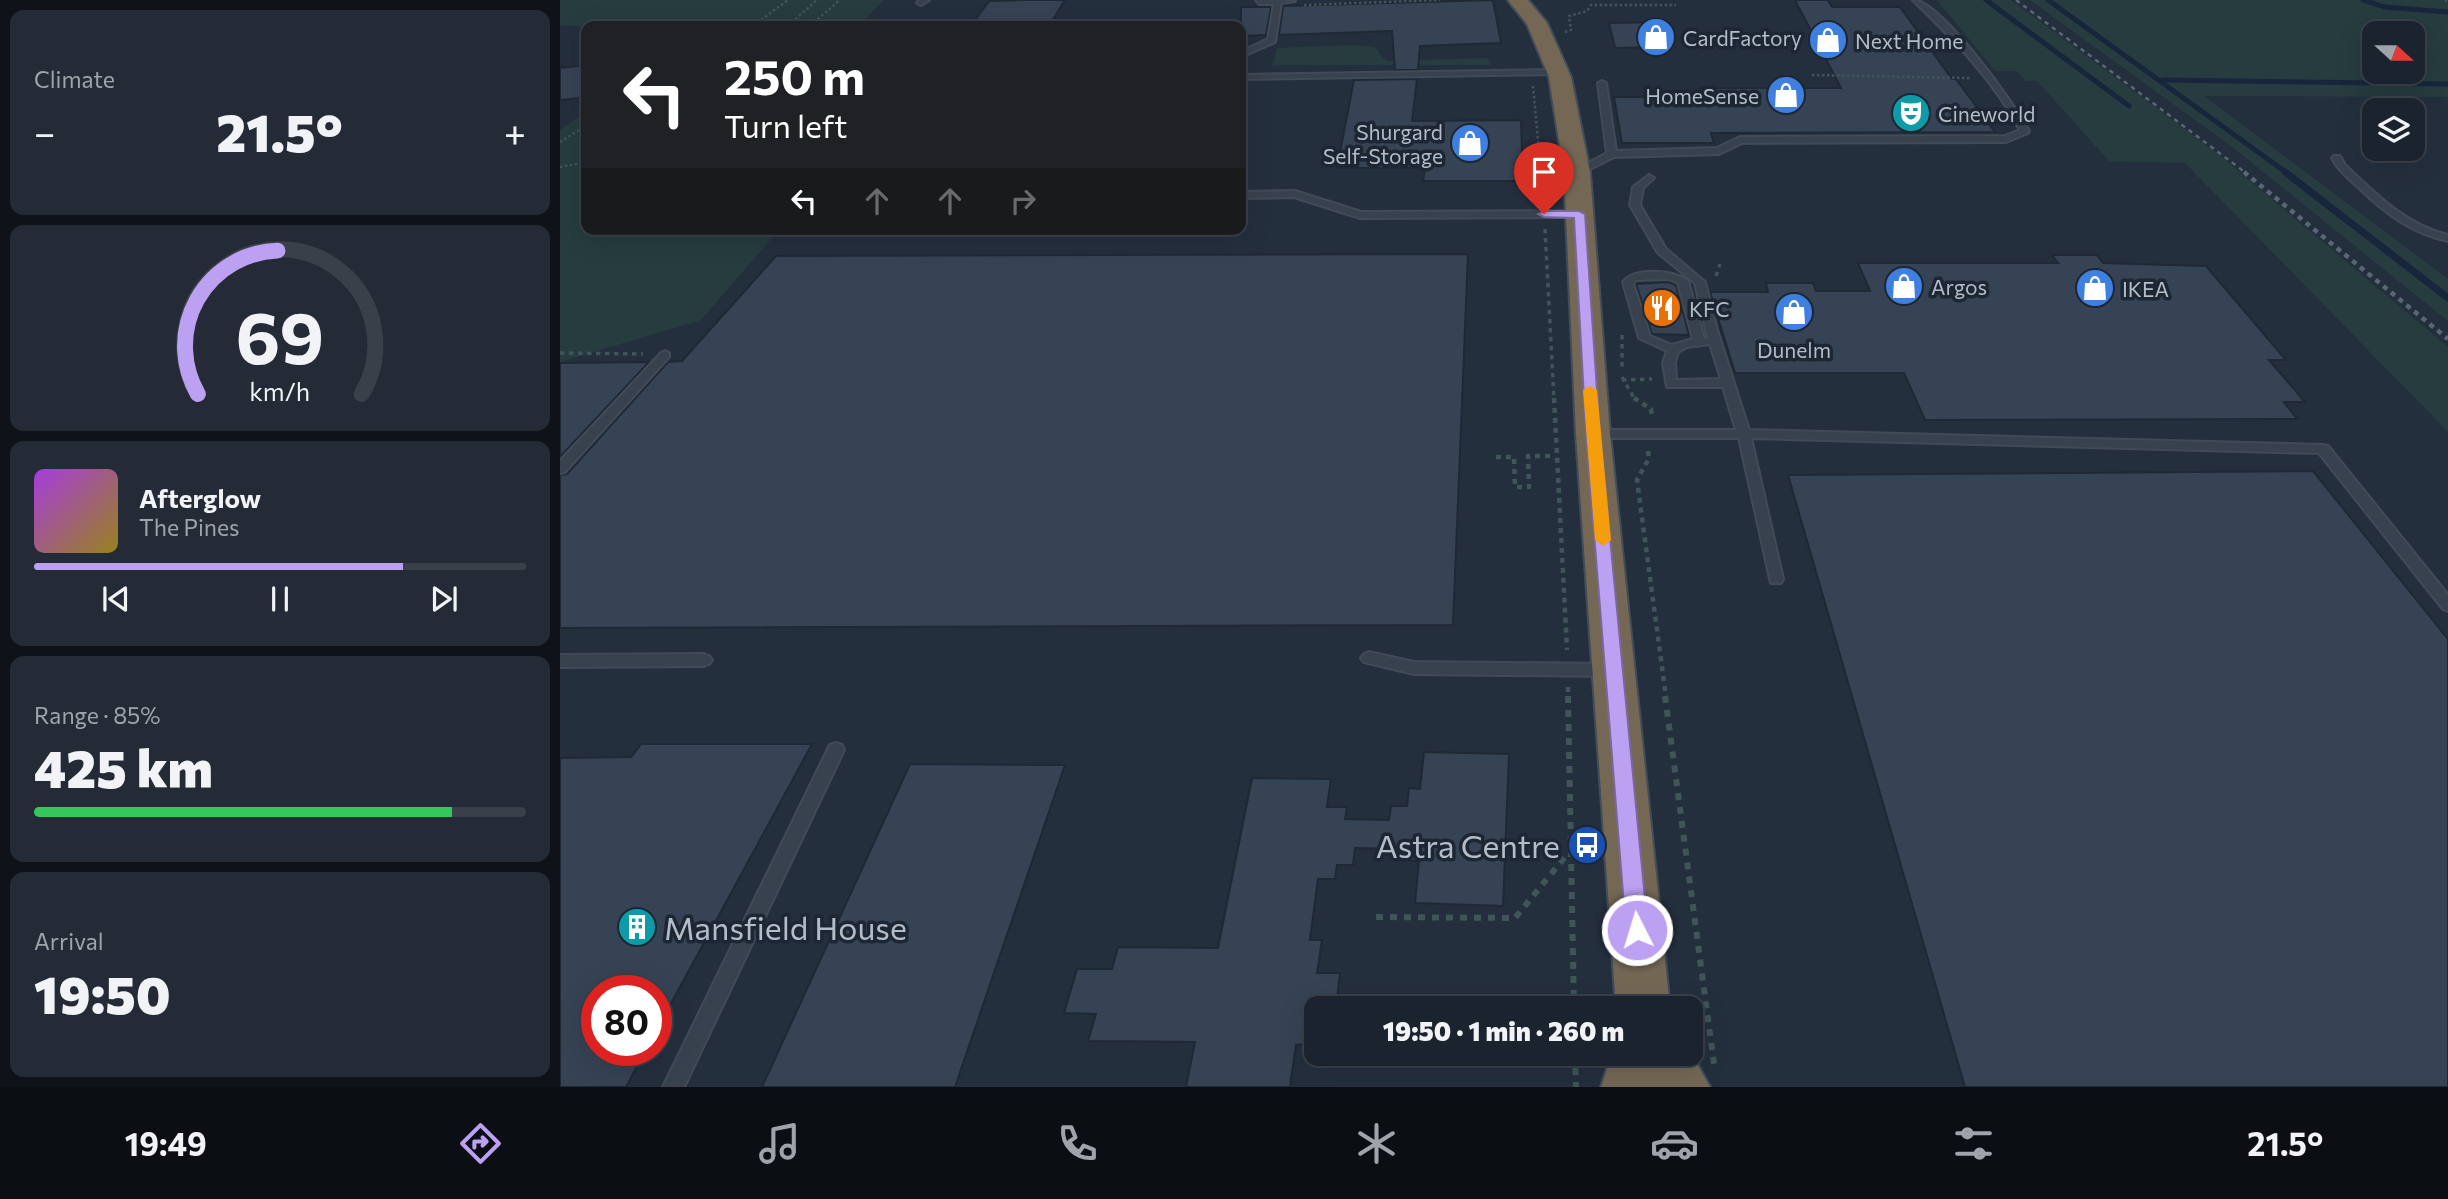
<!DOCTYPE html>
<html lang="en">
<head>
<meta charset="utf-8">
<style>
  :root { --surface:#1b232e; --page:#242b36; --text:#f1f3f6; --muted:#a0a4aa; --line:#39404a; --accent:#bca0f2 }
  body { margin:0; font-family:Commissioner,sans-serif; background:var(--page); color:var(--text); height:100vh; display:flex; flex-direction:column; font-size:26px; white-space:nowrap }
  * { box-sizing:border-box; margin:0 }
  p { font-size:23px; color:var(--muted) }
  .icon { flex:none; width:38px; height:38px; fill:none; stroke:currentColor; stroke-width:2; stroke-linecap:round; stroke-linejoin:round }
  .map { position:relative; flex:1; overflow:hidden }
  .sheet { display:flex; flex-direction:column; gap:10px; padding:10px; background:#0f1319; width:560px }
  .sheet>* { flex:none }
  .banner { position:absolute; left:21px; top:21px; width:665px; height:214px; border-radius:14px; box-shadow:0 7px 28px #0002,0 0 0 2px var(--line); background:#202124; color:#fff; overflow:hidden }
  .needle { width:46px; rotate:111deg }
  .controls { position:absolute; left:1802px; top:21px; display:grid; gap:14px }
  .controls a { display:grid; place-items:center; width:63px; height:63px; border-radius:14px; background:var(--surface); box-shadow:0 7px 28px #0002,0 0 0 2px var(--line); font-size:35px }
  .speed { position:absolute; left:21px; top:975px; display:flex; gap:14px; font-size:35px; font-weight:700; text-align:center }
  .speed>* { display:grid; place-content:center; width:91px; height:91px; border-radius:50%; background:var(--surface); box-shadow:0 7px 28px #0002,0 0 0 2px var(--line); line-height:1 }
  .speed .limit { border:10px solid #d22; background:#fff; color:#111 }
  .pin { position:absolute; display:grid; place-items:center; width:60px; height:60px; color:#fff; margin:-72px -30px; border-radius:50% 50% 50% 0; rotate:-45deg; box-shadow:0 0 7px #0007 }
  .pin .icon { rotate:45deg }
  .me { position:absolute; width:77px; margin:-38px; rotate:355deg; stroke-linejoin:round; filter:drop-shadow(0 0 5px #0008) }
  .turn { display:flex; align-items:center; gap:24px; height:147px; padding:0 28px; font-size:32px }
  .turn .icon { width:91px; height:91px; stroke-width:2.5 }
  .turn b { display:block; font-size:49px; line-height:60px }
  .lanes { display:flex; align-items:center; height:66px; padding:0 28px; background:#0003; justify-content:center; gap:35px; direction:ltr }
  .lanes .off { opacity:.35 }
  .big { font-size:52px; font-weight:800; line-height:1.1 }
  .sheet .widget { flex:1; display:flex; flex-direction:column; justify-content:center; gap:10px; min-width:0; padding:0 24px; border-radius:14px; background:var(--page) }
  .sheet .dial { align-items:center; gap:0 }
  .dial svg { height:182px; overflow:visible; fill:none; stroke:var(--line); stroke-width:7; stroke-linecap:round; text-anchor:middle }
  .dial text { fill:var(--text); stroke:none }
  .song { display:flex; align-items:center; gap:21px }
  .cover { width:84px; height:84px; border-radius:10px; background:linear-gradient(135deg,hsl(280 70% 55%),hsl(50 70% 35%)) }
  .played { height:7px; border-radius:4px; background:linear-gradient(90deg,var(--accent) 75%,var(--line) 75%) }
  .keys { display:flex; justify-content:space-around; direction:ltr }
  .heat { display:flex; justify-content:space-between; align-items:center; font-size:38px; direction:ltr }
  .charge { height:10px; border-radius:5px; background:linear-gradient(90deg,#34c759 85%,var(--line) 0) }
  .trip { position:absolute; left:744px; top:996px; width:399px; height:70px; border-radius:14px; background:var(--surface); box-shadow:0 7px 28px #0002,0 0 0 2px var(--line); font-weight:800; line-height:70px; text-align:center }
  .menu { display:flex; height:112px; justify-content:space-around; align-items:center; background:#0b0e12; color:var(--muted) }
  .menu .icon { width:49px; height:49px }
  .menu .active { color:var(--accent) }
  .menu b { font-size:32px; color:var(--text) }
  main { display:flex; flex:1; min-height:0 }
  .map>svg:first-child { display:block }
  .green { fill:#263c3f; fill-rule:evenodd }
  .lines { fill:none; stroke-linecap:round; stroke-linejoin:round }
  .stream-far1 { stroke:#17263c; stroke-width:5 }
  .stream { stroke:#17263c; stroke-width:7 }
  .building { fill:#364354; stroke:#1f2835; stroke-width:2 }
  .lane-casing { stroke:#414a57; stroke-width:4 }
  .highway-casing { stroke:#434c59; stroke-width:4 }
  .path-far3 { stroke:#3f5557; stroke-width:2.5; stroke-dasharray:2.5 2.5; stroke-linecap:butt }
  .path-far2 { stroke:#3f5557; stroke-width:3.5; stroke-dasharray:4.5 4.5; stroke-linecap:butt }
  .path-far1 { stroke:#3f5557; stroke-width:4.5; stroke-dasharray:5 5; stroke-linecap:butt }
  .path { stroke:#3f5557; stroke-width:6; stroke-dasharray:7 7; stroke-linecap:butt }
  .lane { fill:#38414e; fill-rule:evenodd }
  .highway { fill:#746855; fill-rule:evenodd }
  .rail-far1 { stroke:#5a6575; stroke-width:2.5; stroke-dasharray:4.5 4.5; stroke-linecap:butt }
  .rail { stroke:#5a6575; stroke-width:4.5; stroke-dasharray:5 5; stroke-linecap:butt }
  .route { fill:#bca0f2; stroke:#7a689d; stroke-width:2 }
  .slow { fill:#f59e0b }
  .labels { text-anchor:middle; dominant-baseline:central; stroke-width:7; stroke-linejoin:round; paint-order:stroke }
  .far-poi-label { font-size:21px; fill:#b4bcc9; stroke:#1d2633; text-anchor:start }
  .near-poi-label { font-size:32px; fill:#b4bcc9; stroke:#1d2633; text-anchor:end }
</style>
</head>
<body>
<main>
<section class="sheet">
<div class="widget"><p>Climate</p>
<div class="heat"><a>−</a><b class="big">21.5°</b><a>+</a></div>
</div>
<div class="widget dial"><svg viewBox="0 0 100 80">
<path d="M14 69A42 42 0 1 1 86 69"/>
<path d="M14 69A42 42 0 0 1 49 6" stroke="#bca0f2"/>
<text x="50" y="56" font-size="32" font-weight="700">69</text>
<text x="50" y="72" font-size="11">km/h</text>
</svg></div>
<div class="widget">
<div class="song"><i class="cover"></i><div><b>Afterglow</b><p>The Pines</p></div></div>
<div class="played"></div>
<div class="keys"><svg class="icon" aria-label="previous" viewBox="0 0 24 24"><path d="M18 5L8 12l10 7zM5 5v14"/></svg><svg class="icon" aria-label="pause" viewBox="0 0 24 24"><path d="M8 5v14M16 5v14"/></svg><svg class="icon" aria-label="next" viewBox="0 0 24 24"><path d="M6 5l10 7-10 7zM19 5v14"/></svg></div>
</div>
<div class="widget"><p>Range · 85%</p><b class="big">425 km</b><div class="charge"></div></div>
<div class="widget"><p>Arrival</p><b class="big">19:50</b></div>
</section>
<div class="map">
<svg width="1888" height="1087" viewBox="0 0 1888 1087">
  <rect width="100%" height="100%" fill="#242f3e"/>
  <g class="green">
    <polygon points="0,0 324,0 299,26 26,27 0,25"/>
    <polygon points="1377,0 1451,0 1657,153 1888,347 1888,432 1625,163 1549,161 1477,81 1466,81 1457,71 1435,71"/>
    <path d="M1470,0H1888V97L1644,96L1888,279V321L1671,146ZM1815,33H1853V72H1815Z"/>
    <polygon points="794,45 815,47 826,61 927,58 930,65 713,65 717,48"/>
    <polygon points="26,112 26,229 220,229 141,320 0,362 0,130"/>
  </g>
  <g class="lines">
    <g class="stream-far1">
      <polyline points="1426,0 1569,106"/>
      <polyline points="1488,0 1727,173"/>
      <polyline points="1803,0 1824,7 1888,12"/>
      <polyline points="1603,80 1888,84"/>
    </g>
    <polyline class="stream" points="1725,172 1888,298"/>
  </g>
  <g class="building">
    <polygon points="464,0 505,0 489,26 411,26 429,1"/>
    <polygon points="933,0 941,43 860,46 858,70 835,70 832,31 719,35 723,6"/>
    <polygon points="1235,0 1268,0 1272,7 1340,7 1392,79 1396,79 1435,132 1151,133 1154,143 1062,143 1054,97 1143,97 1140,88 1281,88"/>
    <polygon points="681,7 711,7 706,35 681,36"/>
    <polygon points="1098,22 1107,47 1055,48 1049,23"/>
    <polygon points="26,65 26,86 19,98 0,100 0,68"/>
    <polygon points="857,79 852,121 961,120 963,181 863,181 865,168 777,168 794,80"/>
    <polygon points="908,254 893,625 0,628 0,475 7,474 108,362 122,361 216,256"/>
    <polygon points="1492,255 1537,255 1543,263 1646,266 1726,360 1709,360 1745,402 1724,402 1737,419 1365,420 1344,373 1175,373 1150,292 1208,292 1206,283 1253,283 1256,291 1310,291 1298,263 1498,263"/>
    <polygon points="1108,282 1116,285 1129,335 1092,334 1076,284"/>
    <polygon points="89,362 0,457 0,363"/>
    <polygon points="1753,471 1888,639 1888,1087 1405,1087 1228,475"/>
    <polygon points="81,744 252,744 96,1031 96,990 37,990 37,1050 86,1050 66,1087 0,1087 0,758 71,757"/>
    <polygon points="864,752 949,754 943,906 855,903 859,861 841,860 842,849 795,848 793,865 777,865 775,879 758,879 750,940 762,940 757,973 780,973 776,1008 756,1008 756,1024 752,1024 749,1044 736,1045 730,1087 626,1087 635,1042 528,1041 536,1014 504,1013 517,969 552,969 558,947 658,948 692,778 771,779 767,807 787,807 785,819 829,820 831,806 847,806 849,788 860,789"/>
    <polygon points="350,764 505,765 395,1087 202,1087"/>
  </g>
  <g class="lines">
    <defs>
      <g id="lane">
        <polygon points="360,0 369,0 361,5 357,3"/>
        <polygon points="696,0 735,1 721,3 715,42 681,57 681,52 708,39 714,4 699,4"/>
        <path d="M1353,0C1380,0 1456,106 1469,131L1468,133L1446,142L1182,143L1159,154L1054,157L1020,174L1012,172L1047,153L1038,83L1042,81L1046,83L1056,151L1157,148L1180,137L1445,136L1460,130C1434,80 1393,39 1353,0Z"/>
        <polygon points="997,70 1000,70 1000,74 681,79 681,75"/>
        <path d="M1774,156H1780L1785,165C1816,194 1845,225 1888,235V241C1851,233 1825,213 1798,187C1788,178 1778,170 1772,158Z"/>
        <path d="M1089,175L1094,178L1083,188L1080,205L1106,249L1145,282L1157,330L1189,430L1763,445L1768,446L1888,595V611L1883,609L1759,453L1191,438L1223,579L1221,583H1211L1179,438H1033L1027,434L1033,430H1176L1163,387H1107L1103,363L1107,351L1079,338L1063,282C1075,267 1113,270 1128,281L1144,339H1148L1135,283L1098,253L1070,205L1073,187ZM1109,279L1118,283L1133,339L1112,345L1090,336L1073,283L1076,280ZM1150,344L1161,379L1116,380L1115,363L1118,352L1127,347Z"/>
        <polygon points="735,191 801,212 1019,211 1024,214 1019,217 800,218 734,197 681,198 681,192"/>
        <polygon points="105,351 109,353 109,357 5,472 0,473 0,461 101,353"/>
        <polygon points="809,652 854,662 1051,664 1057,665 1059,670 1057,675 1051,676 854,674 804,662 801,658 804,654"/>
        <polygon points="144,654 149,656 152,660 149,664 144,666 0,667 0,655"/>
        <polygon points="276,743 282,745 284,750 124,1087 103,1087 270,745"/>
      </g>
      <g id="highway">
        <polygon points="948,0 968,0 987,23 1011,77 1030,172 1050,434 1110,1008 1056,1008 1016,434 1004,172 989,77 967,24"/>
        <polygon points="1130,1051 1150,1087 1041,1087 1052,1054 1130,1054"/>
      </g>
    </defs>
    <use href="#lane" class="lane-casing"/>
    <use href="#highway" class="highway-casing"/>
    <g class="path-far3">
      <polyline points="1885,0 1888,1"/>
      <polyline points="744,5 880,0"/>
      <polyline points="193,26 228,0"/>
      <polyline points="228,26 257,0"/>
      <polyline points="250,26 280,0"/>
      <polyline points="1005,32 1011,30 1009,16 1027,11 1031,5 1116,5"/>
      <polyline points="1252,75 1410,78"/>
      <polyline points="973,86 981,173"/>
      <polyline points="0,142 26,126"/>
      <polyline points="0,167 26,162"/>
    </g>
    <g class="path-far2">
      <polyline points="981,172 983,199"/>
      <polyline points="985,229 994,400"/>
      <polyline points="1156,276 1160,264"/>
      <polyline points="1062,335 1062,368"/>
      <polyline points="0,353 83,354"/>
      <polyline points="1062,377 1075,400"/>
      <polyline points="1062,380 1092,379"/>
    </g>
    <g class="path-far1">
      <polyline points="994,398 1007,650"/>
      <polyline points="1074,398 1091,409 1092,417"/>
      <polyline points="1088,451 1089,458 1077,480 1106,697"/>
      <polyline points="936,457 954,457 955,487 969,487 968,456 994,456"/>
      <polyline points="1008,687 1008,697"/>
    </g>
    <g class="path">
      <polyline points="1008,696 1014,1008"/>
      <polyline points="1105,696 1154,1064"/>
      <polyline points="816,917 955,918 1009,852"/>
      <polyline points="1015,1054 1016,1087"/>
    </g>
    <use href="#lane" class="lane"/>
    <use href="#highway" class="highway"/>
    <polyline class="rail-far1" points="1456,0 1686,173"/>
    <polyline class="rail" points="1684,172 1888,339"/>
  </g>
  <polygon class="route" points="1019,211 1025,214 1040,434 1088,930 1084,937 1077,941 1069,937 1066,930 1026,434 1014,218 984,217 978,214 984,211"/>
  <polygon class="slow" points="1030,386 1037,390 1051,540 1043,546 1035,540 1023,390"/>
  <defs>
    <symbol id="shop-disc" viewBox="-11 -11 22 22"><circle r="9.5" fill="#3f7fe0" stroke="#1d2633"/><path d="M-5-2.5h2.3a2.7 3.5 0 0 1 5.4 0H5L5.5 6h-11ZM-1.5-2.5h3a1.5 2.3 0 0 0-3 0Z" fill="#fff"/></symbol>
    <symbol id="theatre-disc" viewBox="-11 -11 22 22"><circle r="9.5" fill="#0f9aa8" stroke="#1d2633"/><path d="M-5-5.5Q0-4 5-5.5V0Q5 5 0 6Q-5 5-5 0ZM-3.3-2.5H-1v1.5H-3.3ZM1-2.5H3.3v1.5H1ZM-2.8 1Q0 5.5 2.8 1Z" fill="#fff"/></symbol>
    <symbol id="restaurant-disc" viewBox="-11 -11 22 22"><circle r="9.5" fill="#e8710a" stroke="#1d2633"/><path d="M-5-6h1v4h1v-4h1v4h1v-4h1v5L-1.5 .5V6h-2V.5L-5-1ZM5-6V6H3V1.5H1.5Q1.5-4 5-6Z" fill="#fff"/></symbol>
    <symbol id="bus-disc" viewBox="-11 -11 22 22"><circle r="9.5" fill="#1a4fb4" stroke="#1d2633"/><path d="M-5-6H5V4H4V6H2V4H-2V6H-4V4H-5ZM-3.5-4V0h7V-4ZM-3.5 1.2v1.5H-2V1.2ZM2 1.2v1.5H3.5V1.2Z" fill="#fff"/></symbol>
    <symbol id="building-disc" viewBox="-11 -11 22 22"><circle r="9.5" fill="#0f9aa8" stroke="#1d2633"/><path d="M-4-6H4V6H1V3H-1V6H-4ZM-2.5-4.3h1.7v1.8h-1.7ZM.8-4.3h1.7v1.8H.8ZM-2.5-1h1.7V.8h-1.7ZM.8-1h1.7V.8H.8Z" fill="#fff"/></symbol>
  </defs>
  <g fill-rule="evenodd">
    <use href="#shop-disc" x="1074" y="15" width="44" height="44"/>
    <use href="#shop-disc" x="1246" y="18" width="44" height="44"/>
    <use href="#shop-disc" x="1204" y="73" width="44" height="44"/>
    <use href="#theatre-disc" x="1329" y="91" width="44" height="44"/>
    <use href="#shop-disc" x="888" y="121" width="44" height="44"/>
    <use href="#shop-disc" x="1322" y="264" width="44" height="44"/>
    <use href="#shop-disc" x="1513" y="266" width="44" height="44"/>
    <use href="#restaurant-disc" x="1080" y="286" width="44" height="44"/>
    <use href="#shop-disc" x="1212" y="290" width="44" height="44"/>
    <use href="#bus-disc" x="1005" y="823" width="44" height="44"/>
    <use href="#building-disc" x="55" y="905" width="44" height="44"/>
  </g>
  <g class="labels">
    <g class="far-poi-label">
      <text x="1123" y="37">CardFactory</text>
      <text x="1295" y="40">Next Home</text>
      <text x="1199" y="95" text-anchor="end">HomeSense</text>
      <text x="1378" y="113">Cineworld</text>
      <text x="883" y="131" text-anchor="end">Shurgard<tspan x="883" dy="24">Self-Storage</tspan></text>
      <text x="1371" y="286">Argos</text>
      <text x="1562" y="288">IKEA</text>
      <text x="1129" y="308">KFC</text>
      <text x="1234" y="349" text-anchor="middle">Dunelm</text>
    </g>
    <g class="near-poi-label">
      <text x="1000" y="845">Astra Centre</text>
      <text x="104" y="927" text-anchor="start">Mansfield House</text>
    </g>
  </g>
</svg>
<div class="controls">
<a><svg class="needle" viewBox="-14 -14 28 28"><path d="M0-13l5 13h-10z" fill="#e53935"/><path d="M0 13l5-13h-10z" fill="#a0a4aa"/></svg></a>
<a><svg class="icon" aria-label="layers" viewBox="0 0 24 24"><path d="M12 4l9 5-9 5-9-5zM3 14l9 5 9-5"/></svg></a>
</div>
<div class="speed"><div class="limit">80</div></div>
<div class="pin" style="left:984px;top:214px;background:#d93025"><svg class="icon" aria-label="arrive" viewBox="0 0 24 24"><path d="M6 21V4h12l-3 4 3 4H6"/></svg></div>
<svg class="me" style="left:1077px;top:930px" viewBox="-20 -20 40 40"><circle r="17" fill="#bca0f2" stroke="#fff" stroke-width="3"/><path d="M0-11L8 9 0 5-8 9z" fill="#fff"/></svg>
<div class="trip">19:50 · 1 min · 260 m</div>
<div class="banner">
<div class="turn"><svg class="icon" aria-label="left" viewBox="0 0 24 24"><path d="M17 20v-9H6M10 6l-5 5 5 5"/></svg><div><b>250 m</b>Turn left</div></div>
<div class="lanes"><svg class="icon" aria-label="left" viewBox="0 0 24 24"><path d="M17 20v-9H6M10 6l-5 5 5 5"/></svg><svg class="icon off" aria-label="ahead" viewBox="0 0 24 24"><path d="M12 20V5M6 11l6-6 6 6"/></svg><svg class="icon off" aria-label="ahead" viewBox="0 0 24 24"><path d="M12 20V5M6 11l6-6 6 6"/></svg><svg class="icon off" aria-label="right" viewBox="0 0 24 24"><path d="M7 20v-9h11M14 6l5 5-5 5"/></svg></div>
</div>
</div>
</main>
<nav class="menu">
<b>19:49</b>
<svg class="icon active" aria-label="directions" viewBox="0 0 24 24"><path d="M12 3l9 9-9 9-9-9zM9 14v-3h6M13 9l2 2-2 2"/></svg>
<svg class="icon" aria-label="music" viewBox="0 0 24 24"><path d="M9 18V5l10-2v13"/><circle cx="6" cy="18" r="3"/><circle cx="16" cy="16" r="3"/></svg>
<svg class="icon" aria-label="phone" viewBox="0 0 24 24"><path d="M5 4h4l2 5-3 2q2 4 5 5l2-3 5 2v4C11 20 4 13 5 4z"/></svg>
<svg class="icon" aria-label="climate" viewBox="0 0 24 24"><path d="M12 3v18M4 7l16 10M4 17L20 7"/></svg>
<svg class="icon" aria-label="car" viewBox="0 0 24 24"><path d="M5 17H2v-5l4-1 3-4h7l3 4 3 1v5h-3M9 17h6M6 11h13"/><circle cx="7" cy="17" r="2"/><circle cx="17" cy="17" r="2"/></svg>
<svg class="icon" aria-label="filters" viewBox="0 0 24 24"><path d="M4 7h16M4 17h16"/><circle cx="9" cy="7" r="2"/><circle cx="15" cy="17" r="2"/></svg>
<b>21.5°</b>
</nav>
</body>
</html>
